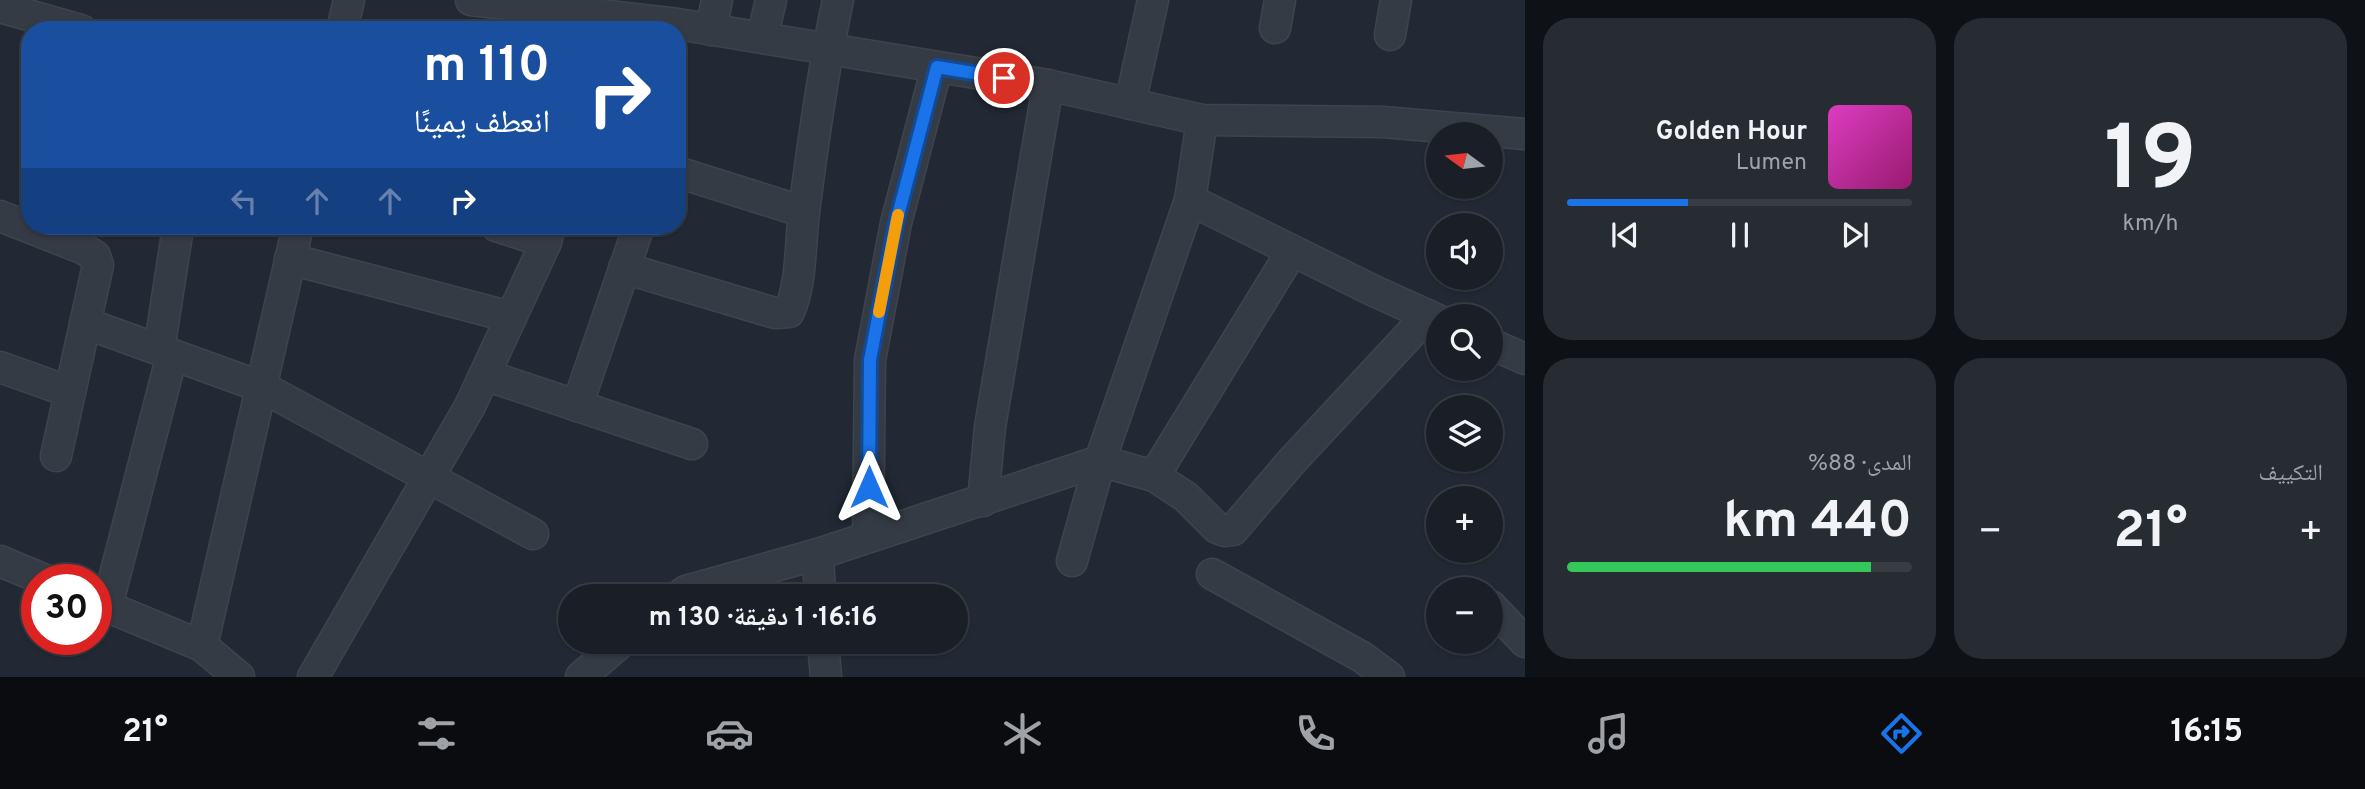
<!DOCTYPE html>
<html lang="ar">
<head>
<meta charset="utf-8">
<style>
  :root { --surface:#1a1f27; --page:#272c33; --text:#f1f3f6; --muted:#9fa2a7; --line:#383d44; --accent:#1a73e8 }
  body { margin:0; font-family:Overpass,"Noto Naskh Arabic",sans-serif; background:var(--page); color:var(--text); direction:rtl; height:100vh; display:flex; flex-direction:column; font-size:26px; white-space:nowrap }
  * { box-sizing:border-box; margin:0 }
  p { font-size:23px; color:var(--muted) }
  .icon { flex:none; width:38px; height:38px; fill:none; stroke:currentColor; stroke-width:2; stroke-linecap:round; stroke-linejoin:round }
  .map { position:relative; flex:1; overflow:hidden; direction:ltr }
  .side { display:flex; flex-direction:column; gap:18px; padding:18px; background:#0e1115; width:840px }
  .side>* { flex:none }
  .banner { position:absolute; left:21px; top:21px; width:665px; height:214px; border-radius:28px; box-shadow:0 2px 5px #0004,0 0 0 2px var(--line); direction:rtl; background:#1a4fa0; color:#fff; overflow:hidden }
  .needle { width:46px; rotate:285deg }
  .buttons { position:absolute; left:1426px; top:122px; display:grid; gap:14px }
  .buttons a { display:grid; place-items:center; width:77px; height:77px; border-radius:50%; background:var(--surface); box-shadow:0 2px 5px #0004,0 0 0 2px var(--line); font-size:35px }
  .speed { position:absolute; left:21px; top:564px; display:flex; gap:14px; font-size:35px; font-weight:700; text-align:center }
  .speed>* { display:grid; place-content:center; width:91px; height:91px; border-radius:50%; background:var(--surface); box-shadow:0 2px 5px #0004,0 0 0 2px var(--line); line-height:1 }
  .speed .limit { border:10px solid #d22; background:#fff; color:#111 }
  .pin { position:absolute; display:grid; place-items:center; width:60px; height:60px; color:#fff; margin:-30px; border:4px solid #fff; border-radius:50%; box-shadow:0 2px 7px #0007 }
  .me { position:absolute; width:77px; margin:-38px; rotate:0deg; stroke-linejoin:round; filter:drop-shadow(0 0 5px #0008) }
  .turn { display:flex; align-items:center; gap:24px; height:147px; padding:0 21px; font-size:32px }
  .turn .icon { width:91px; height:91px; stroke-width:2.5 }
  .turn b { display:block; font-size:49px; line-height:60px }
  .lanes { display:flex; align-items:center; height:66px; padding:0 21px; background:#0003; justify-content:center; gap:35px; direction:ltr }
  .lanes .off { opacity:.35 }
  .big { font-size:52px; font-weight:700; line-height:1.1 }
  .side .widget { flex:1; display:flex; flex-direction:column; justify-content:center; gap:10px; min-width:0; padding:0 24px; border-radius:28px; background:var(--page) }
  .side .dial { align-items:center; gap:0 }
  .dial b { font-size:91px; line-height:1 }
  .song { display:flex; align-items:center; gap:21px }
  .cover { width:84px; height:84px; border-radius:10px; background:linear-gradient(135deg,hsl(310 70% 55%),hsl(320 70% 35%)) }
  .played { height:7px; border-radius:4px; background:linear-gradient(90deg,var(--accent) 35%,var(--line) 35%) }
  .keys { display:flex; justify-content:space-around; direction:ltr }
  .heat { display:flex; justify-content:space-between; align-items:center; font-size:38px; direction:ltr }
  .charge { height:10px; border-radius:5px; background:linear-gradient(90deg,#34c759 88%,var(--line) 0) }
  .side .tiles { flex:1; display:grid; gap:18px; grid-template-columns:repeat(2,1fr) }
  .trip { position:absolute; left:558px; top:584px; width:410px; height:70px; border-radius:35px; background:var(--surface); box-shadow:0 2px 5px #0004,0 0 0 2px var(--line); font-weight:700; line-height:70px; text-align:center; direction:rtl }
  .tabs { display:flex; height:112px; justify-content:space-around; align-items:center; background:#0a0c10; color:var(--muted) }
  .tabs .icon { width:49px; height:49px }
  .tabs .on { color:var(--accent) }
  .tabs b { font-size:32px; color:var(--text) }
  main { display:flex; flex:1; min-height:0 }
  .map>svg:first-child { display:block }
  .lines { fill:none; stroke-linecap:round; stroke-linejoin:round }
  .minor-casing { stroke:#3e444e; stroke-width:33 }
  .minor { stroke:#353b45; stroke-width:30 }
  .route-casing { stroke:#114b97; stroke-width:18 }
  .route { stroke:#1a73e8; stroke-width:12 }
  .slow { stroke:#f59e0b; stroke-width:12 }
</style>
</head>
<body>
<main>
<section class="side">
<div class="tiles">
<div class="widget dial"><b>19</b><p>km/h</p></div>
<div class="widget">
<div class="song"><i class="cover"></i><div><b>Golden Hour</b><p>Lumen</p></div></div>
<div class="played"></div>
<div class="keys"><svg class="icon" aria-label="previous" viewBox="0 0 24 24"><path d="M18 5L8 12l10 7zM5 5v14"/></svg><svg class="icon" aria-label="pause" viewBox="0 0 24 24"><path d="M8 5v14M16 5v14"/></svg><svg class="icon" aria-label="next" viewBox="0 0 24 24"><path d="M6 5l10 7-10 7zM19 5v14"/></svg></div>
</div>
<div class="widget"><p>التكييف</p>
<div class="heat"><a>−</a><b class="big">21°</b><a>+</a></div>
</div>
<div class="widget"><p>المدى · 88%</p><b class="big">440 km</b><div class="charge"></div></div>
</div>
</section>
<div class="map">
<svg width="1525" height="677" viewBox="0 0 1525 677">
  <rect width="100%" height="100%" fill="#222934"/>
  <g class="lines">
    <defs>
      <g id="minor">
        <polyline points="471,0 678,24 762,38 1048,85 1202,120 1383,122 1525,134"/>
        <polyline points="0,7 81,30"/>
        <polyline points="1275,28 1280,0"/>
        <polyline points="342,30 349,0"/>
        <polyline points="711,30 717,0"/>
        <polyline points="1390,35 1396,0"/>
        <polyline points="762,38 771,0"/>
        <polyline points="1130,104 1153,0"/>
        <polyline points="677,172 804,212"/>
        <polyline points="1190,200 1372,290 1438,320"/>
        <polyline points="0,216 84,249 95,256 98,265 56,456"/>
        <polyline points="496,226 546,242"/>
        <polyline points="290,259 511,317"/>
        <path d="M624,268L775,313L789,312C802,282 800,245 804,212C813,141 823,70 838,0"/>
        <polyline points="85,323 262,387 533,534"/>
        <polyline points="1491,344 1525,359"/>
        <polyline points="159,350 177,234"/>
        <polyline points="0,367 70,392"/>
        <polyline points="485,375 692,444"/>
        <polyline points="577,406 639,226"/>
        <polyline points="1154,476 1292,251"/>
        <polyline points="983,501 990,427 1048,85"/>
        <polyline points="868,537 870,360 896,223 937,67"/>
        <polyline points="818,554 820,597"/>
        <polyline points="0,561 43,579"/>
        <polyline points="1072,561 1100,461 1190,200 1202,120"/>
        <polyline points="1212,574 1362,657 1389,677"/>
        <polyline points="678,597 686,591 818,554 1100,461 1154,476 1186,497 1217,528 1225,531 1233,530 1292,461 1428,315"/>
        <polyline points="96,602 202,646 239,677"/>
        <polyline points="107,606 172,355"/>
        <polyline points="1491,606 1525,642"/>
        <polyline points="823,642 826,677"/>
        <polyline points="202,646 298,226"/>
        <polyline points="313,677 470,406 546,242 550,226"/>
        <polyline points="581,677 621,642"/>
      </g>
    </defs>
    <use href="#minor" class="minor-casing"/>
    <use href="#minor" class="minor"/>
  </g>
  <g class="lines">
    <defs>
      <polyline id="route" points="869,487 870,360 896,223 937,67 1004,78"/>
    </defs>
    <use href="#route" class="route-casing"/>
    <use href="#route" class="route"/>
    <polyline class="slow" points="879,312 898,215"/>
  </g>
</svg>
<div class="buttons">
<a><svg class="needle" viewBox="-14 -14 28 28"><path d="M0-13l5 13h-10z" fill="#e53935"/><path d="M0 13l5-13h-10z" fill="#9fa2a7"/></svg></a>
<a><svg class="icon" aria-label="sound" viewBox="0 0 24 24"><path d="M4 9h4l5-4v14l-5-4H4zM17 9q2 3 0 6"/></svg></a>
<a><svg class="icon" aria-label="search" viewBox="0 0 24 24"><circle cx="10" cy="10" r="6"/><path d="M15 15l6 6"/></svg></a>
<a><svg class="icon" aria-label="layers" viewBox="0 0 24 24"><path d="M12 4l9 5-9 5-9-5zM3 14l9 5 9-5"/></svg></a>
<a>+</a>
<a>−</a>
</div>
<div class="speed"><div class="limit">30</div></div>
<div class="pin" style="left:1004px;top:78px;background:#d93025"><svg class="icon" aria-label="arrive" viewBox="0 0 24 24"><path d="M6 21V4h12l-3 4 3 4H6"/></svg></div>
<svg class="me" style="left:869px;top:487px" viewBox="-20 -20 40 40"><path d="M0-17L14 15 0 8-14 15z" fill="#1a73e8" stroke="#fff" stroke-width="4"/></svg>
<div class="trip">16:16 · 1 دقيقة · 130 m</div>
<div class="banner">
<div class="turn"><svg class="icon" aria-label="right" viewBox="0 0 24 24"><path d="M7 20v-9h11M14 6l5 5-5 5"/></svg><div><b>110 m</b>انعطف يمينًا</div></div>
<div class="lanes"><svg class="icon off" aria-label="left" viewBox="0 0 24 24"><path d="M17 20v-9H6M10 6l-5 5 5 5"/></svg><svg class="icon off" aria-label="ahead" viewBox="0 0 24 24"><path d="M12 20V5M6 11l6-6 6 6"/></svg><svg class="icon off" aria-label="ahead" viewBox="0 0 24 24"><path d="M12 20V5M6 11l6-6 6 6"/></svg><svg class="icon" aria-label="right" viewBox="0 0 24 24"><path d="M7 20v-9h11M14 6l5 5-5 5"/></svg></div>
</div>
</div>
</main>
<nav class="tabs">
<b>16:15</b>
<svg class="icon on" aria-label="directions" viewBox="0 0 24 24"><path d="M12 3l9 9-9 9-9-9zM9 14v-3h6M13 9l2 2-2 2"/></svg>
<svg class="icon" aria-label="music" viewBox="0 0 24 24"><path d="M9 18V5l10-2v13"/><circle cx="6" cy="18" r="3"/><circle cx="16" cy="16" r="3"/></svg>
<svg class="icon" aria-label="phone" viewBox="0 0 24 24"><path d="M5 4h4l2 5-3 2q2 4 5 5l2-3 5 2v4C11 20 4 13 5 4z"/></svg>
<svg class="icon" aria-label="climate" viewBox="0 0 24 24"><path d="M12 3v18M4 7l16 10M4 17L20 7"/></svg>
<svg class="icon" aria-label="car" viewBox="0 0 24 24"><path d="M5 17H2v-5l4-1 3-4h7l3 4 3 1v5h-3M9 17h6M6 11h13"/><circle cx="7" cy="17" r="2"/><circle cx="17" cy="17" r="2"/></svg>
<svg class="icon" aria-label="filters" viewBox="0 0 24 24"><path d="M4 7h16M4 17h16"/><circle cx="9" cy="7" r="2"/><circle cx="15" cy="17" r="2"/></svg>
<b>21°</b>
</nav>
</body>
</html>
